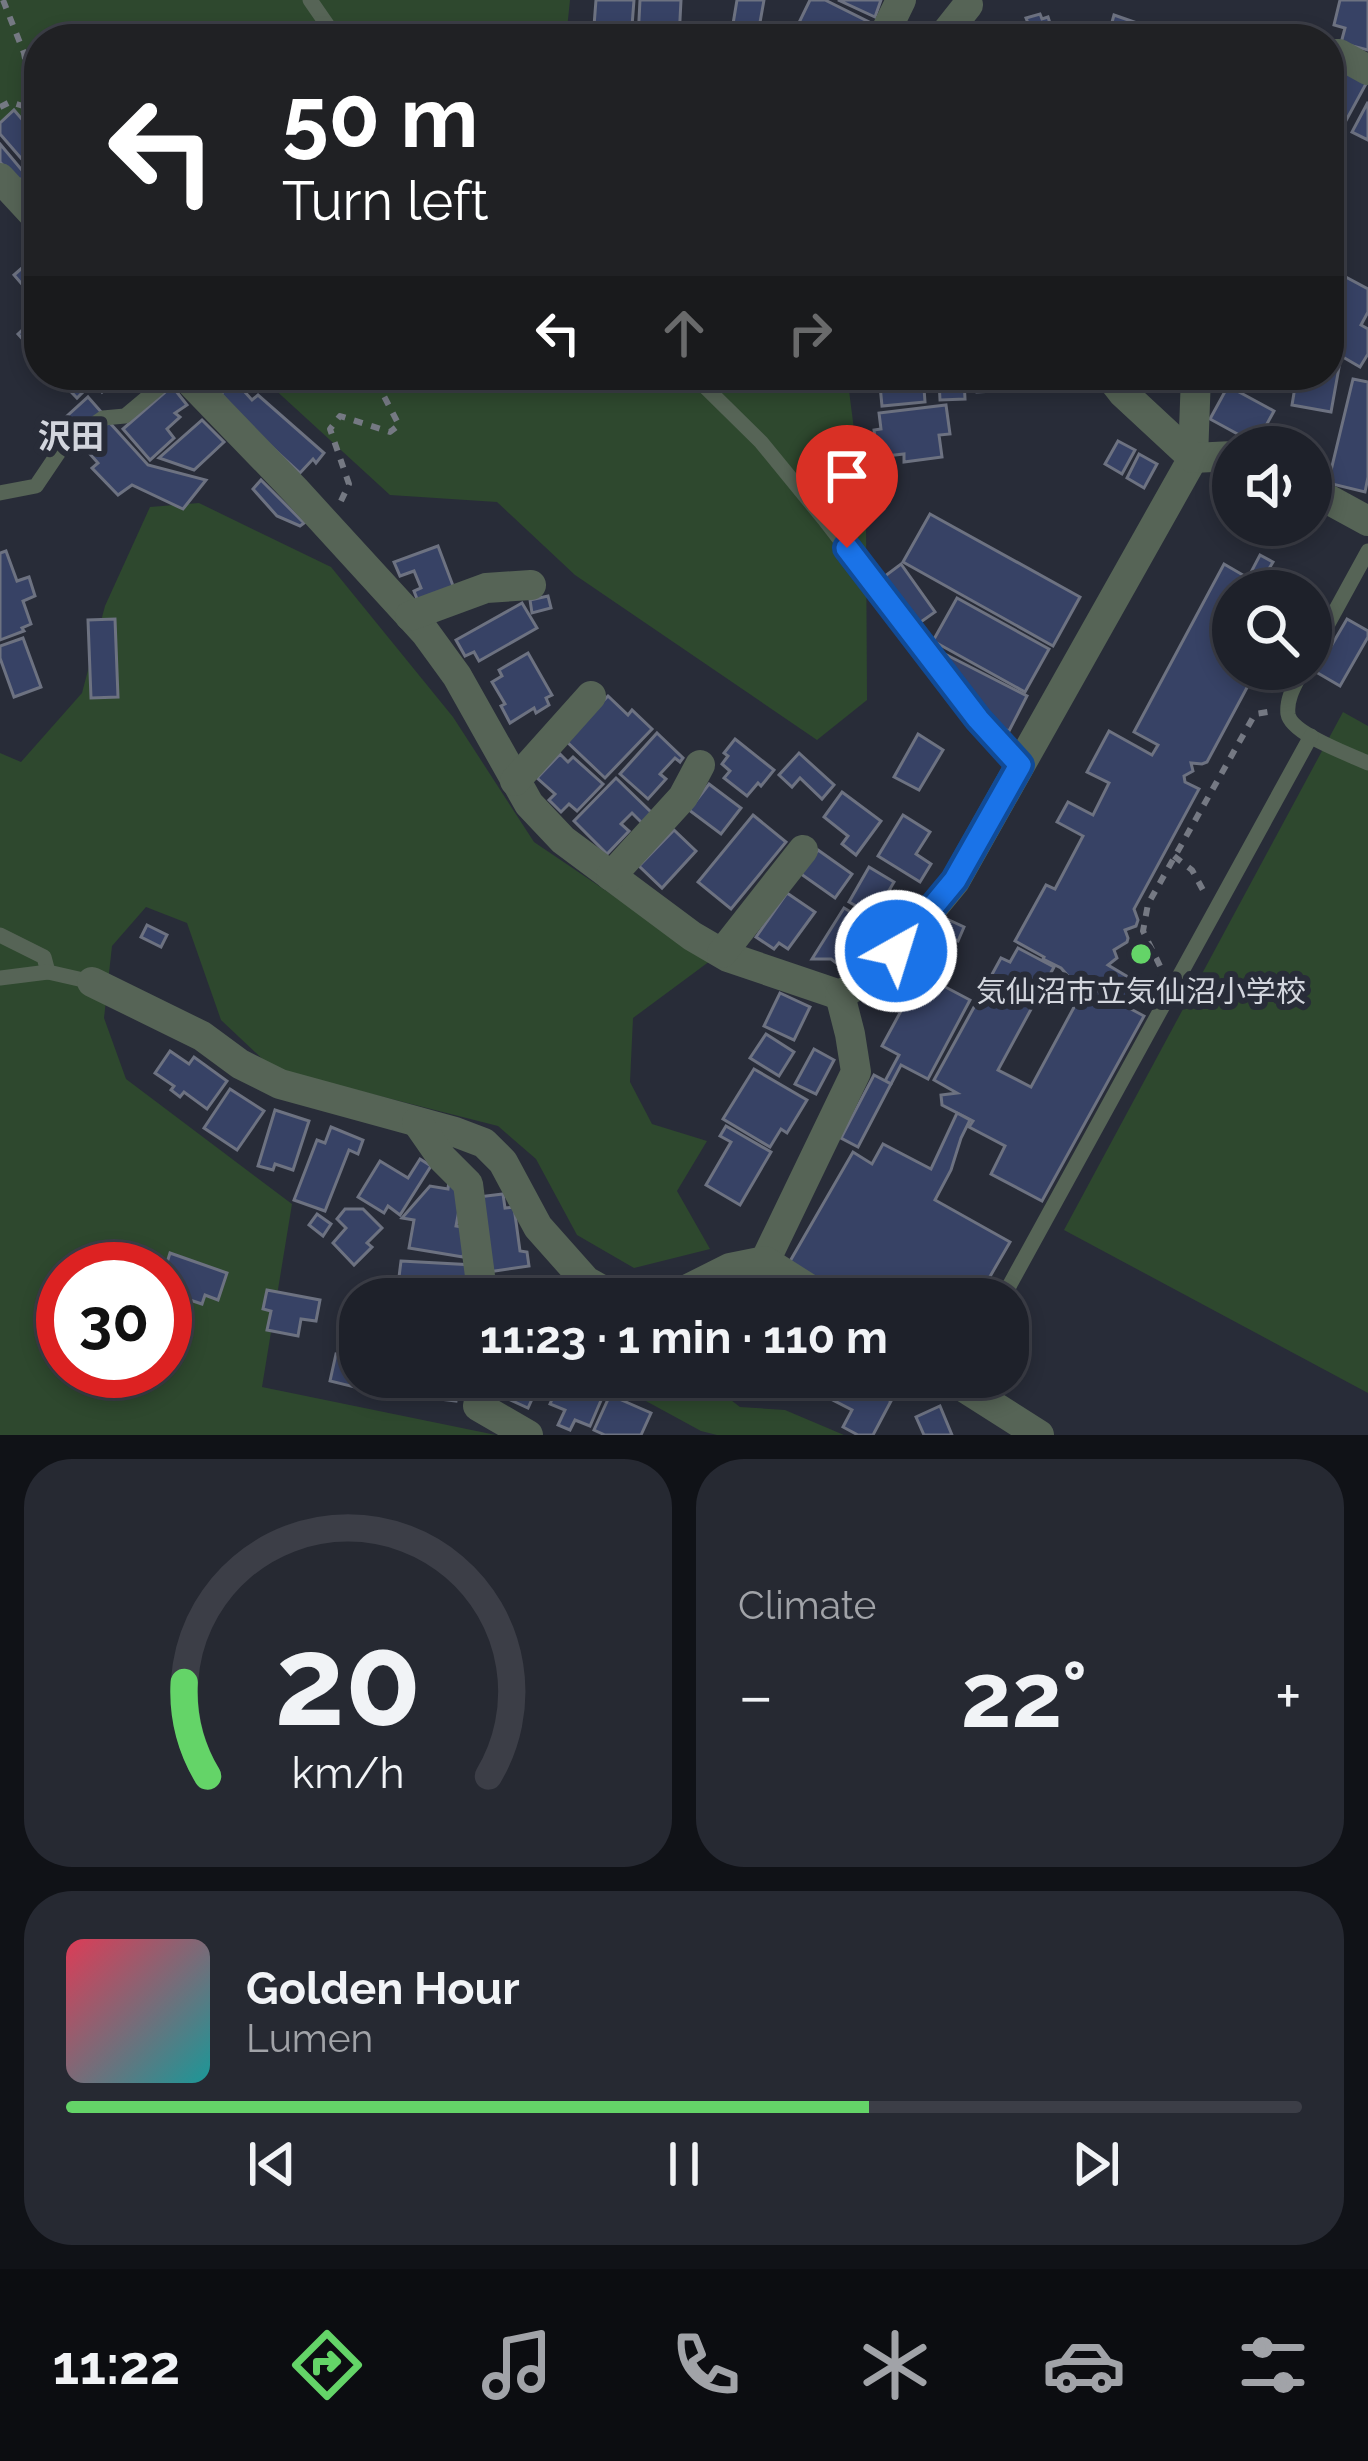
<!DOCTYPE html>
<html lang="en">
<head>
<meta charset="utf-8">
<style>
  :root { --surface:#1e212a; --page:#262932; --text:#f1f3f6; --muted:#a1a3a8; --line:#3c3e47; --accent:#64d468 }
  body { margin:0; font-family:Raleway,"Noto Sans JP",sans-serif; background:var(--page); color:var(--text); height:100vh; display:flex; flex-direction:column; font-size:45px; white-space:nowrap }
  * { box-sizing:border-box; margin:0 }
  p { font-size:39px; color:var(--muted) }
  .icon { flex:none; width:66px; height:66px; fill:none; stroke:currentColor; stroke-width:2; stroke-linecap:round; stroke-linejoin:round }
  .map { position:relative; height:1435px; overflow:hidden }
  .drawer { display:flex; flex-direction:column; gap:24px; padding:24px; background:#101217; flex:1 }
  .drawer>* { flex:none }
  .guide { position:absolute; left:24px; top:24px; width:1320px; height:366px; border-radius:48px; box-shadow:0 6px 18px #0003,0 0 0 3px var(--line); background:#202124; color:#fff; overflow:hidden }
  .controls { position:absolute; left:1212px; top:426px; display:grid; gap:24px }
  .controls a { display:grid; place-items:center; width:120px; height:120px; border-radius:50%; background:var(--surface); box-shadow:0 6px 18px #0003,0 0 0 3px var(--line); font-size:60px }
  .speed { position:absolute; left:36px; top:1242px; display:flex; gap:24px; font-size:60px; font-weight:700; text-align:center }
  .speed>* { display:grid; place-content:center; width:156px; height:156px; border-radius:50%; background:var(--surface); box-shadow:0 6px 18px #0003,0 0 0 3px var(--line); line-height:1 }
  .speed .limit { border:18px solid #d22; background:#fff; color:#111 }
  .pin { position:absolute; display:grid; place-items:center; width:102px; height:102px; color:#fff; margin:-123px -51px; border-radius:50% 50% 50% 0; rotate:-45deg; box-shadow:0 0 12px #0007 }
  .pin .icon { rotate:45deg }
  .me { position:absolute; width:132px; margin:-66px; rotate:39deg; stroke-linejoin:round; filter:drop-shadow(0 0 9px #0008) }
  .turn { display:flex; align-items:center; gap:42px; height:252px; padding:0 60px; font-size:54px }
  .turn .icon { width:156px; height:156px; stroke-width:2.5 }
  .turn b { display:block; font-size:84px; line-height:102px }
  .lanes { display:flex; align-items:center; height:114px; padding:0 60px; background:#0003; justify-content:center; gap:60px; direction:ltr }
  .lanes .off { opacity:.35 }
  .big { font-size:90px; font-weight:700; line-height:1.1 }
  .drawer .card { flex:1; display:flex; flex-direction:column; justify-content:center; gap:18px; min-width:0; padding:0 42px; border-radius:48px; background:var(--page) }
  .drawer .dial { align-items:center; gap:0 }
  .dial svg { height:312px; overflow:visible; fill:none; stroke:var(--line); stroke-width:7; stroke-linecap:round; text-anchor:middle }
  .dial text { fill:var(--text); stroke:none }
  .song { display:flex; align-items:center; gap:36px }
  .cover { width:144px; height:144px; border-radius:18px; background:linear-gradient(135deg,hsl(350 70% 55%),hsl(180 70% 35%)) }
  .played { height:12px; border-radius:6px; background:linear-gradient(90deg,var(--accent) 65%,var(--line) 65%) }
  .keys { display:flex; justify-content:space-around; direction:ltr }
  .heat { display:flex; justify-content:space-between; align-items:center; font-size:66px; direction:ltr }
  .drawer .tiles { flex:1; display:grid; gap:24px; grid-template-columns:1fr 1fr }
  .card:last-child { grid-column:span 2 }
  .trip { position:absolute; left:339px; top:1278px; width:690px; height:120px; border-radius:48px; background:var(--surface); box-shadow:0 6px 18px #0003,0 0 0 3px var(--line); font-weight:700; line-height:120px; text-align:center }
  .tabs { display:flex; height:192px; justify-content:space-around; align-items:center; background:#0c0d11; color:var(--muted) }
  .tabs .icon { width:84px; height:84px }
  .tabs .on { color:var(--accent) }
  .tabs b { font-size:54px; color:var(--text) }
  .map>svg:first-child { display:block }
  .green { fill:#2e482e; fill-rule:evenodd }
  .building { fill:#374265; stroke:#6d7281; stroke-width:3 }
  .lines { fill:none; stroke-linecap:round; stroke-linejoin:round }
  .path { stroke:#757983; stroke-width:6; stroke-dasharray:9 9; stroke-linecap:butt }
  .lane { stroke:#566456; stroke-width:15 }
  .street { stroke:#566456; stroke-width:30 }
  .route-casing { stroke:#114b97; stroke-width:30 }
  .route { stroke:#1a73e8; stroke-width:21 }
  .poi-dot { fill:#64d468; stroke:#282c38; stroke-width:4.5 }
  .labels { text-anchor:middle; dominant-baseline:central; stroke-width:12; stroke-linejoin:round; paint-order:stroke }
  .poi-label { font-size:30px; fill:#d2d5dd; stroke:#282c38 }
  .neighbourhood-label { font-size:33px; font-weight:bold; fill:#d2d5dd; stroke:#282c38 }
</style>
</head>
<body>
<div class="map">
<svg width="1368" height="1435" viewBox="0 0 1368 1435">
  <rect width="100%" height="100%" fill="#282c38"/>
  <g class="green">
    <polygon points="0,0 570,0 566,39 39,39 39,170 0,125"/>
    <polygon points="237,375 847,375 866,523 867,700 817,740 575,575 497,502 390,495 270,385"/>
    <path d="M199,503L331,567L453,717L534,842L710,961L633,1018L630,1082L652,1124L707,1141L677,1191L710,1249L634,1268L577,1235L536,1159L498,1126L273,1069L221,1020L187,923L146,907L112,946L104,1018L126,1079L292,1204L262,1387L496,1435H0V753L21,762L82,693L105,606L150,507ZM63,1269H165V1371H63Z"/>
    <polygon points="1343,712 1368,726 1368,1393 1064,1230"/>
    <polygon points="617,1377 701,1377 740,1407 785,1410 844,1435 717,1435 701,1431 622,1388"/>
  </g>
  <g class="building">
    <polygon points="596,0 634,0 631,39 593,39"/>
    <polygon points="640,0 681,0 679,39 638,39"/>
    <polygon points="737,0 764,0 759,28 733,24"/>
    <polygon points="810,0 825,0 875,25 868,39 791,39"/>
    <polygon points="838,0 881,0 875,17"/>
    <polygon points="1340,0 1368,0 1368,50 1341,43 1345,28 1334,25"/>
    <polygon points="1040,14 1042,19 1048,17 1055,39 1020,39 1016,27 1028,23 1026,18"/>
    <polygon points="1114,15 1137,23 1132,39 1109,33"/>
    <polygon points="1334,64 1367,82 1342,128 1329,121 1329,73"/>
    <polygon points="1368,102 1368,140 1352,132"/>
    <polygon points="14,110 39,139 39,179 0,134 0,123"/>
    <polygon points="0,144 26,175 18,182 0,162"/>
    <polygon points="39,253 39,304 14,275"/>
    <polygon points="1329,268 1368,289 1368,312 1361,325 1368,329 1368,354 1360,367 1329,349"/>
    <polygon points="38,315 39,316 39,357 18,334"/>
    <polygon points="1329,360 1340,362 1331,412 1292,405 1297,375 1329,375"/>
    <polygon points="55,375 80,375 77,379 86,389 77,398"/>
    <polygon points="91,375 121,375 102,392 89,377"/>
    <polygon points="879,375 923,375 925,402 882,406"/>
    <polygon points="976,375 1015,375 1015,390 977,392"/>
    <polygon points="1353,379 1368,382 1368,477 1365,492 1328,483"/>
    <polygon points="964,380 965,399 940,400 939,381"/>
    <polygon points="235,381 252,400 258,395 324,453 316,463 313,459 300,473 251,428 221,394"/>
    <polygon points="172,386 187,405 175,413 180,417 167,429 174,438 150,460 123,429"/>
    <polygon points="1228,386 1274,411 1256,444 1210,419"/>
    <polygon points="88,397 103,414 79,427 67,416"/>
    <polygon points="946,405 950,434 939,435 942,457 904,462 904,454 877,457 874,430 881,429 879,413"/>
    <polygon points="202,420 224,442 194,470 159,458"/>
    <polygon points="109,422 148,465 206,480 183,509 132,485 118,495 92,468 98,463 81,444"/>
    <polygon points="1118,441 1135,450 1122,474 1105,464"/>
    <polygon points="1139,454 1157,464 1144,488 1127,478"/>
    <polygon points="261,480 304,523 300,526 277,516 253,489"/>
    <polygon points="930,514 1080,597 1053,646 903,562"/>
    <polygon points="438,546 455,591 419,604 414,591 421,588 414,571 400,576 394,562"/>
    <polygon points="6,551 17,581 29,577 35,596 23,601 31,624 22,628 24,631 0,640 0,553"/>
    <polygon points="1260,555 1273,562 1260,584 1273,591 1233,591 1233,669 1257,669 1207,762 1202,764 1191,763 1193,771 1184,776 1185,782 1199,789 1134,909 1138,920 1136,926 1125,930 1128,938 1127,942 1114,950 1117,958 1108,965 1140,984 1139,995 1134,1000 1127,1000 1105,988 1102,991 1069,977 1061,968 1043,959 1044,957 1015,941 1046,885 1055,889 1083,836 1057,822 1068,802 1093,815 1109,783 1087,772 1109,731 1152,755 1158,745 1134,732 1224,564 1248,578"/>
    <polygon points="901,564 935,612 918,624 885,576"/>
    <polygon points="548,596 551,608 532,613 530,600"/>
    <polygon points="957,598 1049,649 1025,692 933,641"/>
    <polygon points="522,603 537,628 479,661 474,652 465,656 456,640"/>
    <polygon points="115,619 118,697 91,698 88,620"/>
    <polygon points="1347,619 1368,631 1368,637 1340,686 1316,672"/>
    <polygon points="23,638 41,687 14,697 0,658 0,646"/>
    <polygon points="939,651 1027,696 1009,731 989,722"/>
    <polygon points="528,653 552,695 546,698 549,705 536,713 534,708 510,723 501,706 505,704 492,682 502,676 499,670"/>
    <polygon points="608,696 628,715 632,710 652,729 605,778 565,740"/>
    <polygon points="657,733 683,758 680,762 675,758 660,774 666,779 648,799 620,774"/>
    <polygon points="918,734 943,750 919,790 894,777"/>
    <polygon points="735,739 774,770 761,786 758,783 747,796 724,778 730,771 722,764 728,756 724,753"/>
    <polygon points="799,753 834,785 822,799 800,778 792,787 779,775"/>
    <polygon points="560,754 568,762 573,757 603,784 577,811 569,804 561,812 549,800 555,794 537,778"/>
    <polygon points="616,778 652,813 642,823 632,813 621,824 629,831 607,854 574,821"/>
    <polygon points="709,784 741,808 721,834 689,810"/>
    <polygon points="842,792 881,821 856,855 842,844 848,836 824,817"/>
    <polygon points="753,815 786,842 731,909 698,882"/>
    <polygon points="903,815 930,832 916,854 931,864 920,882 878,856"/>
    <polygon points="674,830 696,851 662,888 639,866"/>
    <polygon points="818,850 852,874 835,898 801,874"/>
    <polygon points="869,867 894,882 874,916 849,902"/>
    <polygon points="787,893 815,912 788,949 779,943 774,949 756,937"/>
    <polygon points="844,908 878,928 868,942 864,939 847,971 831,959 812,959"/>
    <polygon points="949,920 964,927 958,941 943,934"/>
    <polygon points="147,925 167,935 161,947 141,937"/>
    <polygon points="1018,948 1054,967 998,1070 1031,1087 1086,985 1144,1016 1042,1201 991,1174 1005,1146 969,1127 973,1121 942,1105 941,1095 957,1093 934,1080 1001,958 1010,962"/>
    <polygon points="934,981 970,1000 928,1079 901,1065 891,1084 885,1081 899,1055 882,1046 914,987 928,994"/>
    <polygon points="780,993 810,1007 794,1040 764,1026"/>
    <polygon points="766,1034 794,1052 779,1076 750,1058"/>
    <polygon points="814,1049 834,1060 816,1094 795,1084"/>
    <polygon points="170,1051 189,1064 194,1057 227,1081 207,1109 184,1092 180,1097 171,1090 174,1086 155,1073"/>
    <polygon points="754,1069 807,1100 787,1133 781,1129 770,1147 723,1119"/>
    <polygon points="874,1075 891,1084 858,1147 841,1138"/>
    <polygon points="230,1089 264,1111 237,1150 204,1128"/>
    <polygon points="275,1110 309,1121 293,1170 275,1164 273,1170 258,1166"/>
    <polygon points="957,1113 970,1120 961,1138 951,1170 935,1200 1010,1242 977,1299 853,1299 789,1263 853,1152 872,1164 883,1144 931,1169"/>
    <polygon points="726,1126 771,1152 740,1205 706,1185 731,1142 720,1136"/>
    <polygon points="331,1127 363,1140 358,1154 349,1150 325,1211 294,1200 317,1140 325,1143"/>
    <polygon points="420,1159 431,1166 400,1215 388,1206 384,1213 358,1197 380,1161 408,1178"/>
    <polygon points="449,1180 464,1183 456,1226 468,1228 463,1257 409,1248 414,1220 402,1218 430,1186 448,1189"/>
    <polygon points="503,1194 505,1208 514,1207 520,1251 527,1252 529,1266 488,1272 478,1197"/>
    <polygon points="345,1209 363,1209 382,1228 367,1243 372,1247 354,1265 333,1243 346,1228 337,1219"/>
    <polygon points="317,1214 331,1224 323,1236 309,1225"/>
    <polygon points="170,1253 227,1273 218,1300 205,1295 202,1304 181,1297 184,1288 165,1282 165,1269"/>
    <polygon points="401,1261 474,1265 472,1281 399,1277"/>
    <polygon points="506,1279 507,1284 529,1281 531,1299 491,1299 489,1281"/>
    <polygon points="414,1282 459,1289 457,1299 412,1299"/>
    <polygon points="737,1285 751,1299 716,1299 713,1296 717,1292 723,1299"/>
    <polygon points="267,1290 320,1300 316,1321 301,1319 298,1336 267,1330 271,1311 263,1309"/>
    <polygon points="336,1354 360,1360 360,1377 379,1377 375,1392 330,1381"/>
    <polygon points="394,1377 459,1377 456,1401 392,1393"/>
    <polygon points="513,1377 542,1377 528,1408 504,1397"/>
    <polygon points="562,1377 572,1377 605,1391 590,1426 575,1420 570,1430 558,1425 565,1410 550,1404"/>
    <polygon points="840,1377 846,1377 891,1401 873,1435 858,1435 843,1427 852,1410 829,1398"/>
    <polygon points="610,1395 651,1413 641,1435 605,1435 594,1430"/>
    <polygon points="940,1406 952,1435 924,1435 916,1417"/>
  </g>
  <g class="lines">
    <g class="path">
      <polyline points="3,0 24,53 36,119"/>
      <polyline points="0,107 10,102 23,106 39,122"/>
      <polyline points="431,375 439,378 478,375"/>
      <polyline points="521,375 540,381"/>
      <polyline points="341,501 349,484 330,429 340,416 390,432 399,425 373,375"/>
      <polyline points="1174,856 1192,870 1203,890"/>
      <polyline points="1160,966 1143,931 1148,904 1255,714 1268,712"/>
    </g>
    <g class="lane">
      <polyline points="310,0 337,39"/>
      <polyline points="693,375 761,442 824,519 978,719 1020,765"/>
      <polyline points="0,493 36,486 63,446 103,418 125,416 174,375"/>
      <polyline points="1311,655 1368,551"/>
      <path d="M1303,669C1296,683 1286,698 1288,714C1291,734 1349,754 1368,763"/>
      <polyline points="0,935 44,957 48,972"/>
      <polyline points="0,978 48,972 92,982"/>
      <polyline points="1002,1299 1311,736"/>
    </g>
    <g class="street">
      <polyline points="882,39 901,0"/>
      <polyline points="941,39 968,5"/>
      <polyline points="1153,39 1159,36 1161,39"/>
      <polyline points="1329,54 1339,54 1368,70"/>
      <polyline points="0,178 39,220"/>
      <polyline points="184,375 295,490 425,632 457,676 529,804 563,840 692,936 728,957 840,995 880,972 955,881 1193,458 1196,375"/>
      <polyline points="1109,375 1123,393 1193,458 1233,456"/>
      <polyline points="1311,490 1368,521"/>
      <polyline points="410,616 486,588 531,585"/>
      <polyline points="515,781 591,696"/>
      <polyline points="611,876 683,797 700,765"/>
      <polyline points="722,953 803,850"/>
      <polyline points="92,982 202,1036 240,1064 280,1084 455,1132 484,1143 503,1162 538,1227 586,1281 618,1299"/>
      <polyline points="417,1122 442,1158 468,1184 483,1299"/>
      <polyline points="765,1261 856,1072 850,1034 840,995"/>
      <polyline points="668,1299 730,1268 765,1261 825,1299"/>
      <polyline points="484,1377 478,1406 528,1435"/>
      <polyline points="948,1377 1039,1435"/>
    </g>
  </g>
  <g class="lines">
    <defs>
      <polyline id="route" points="847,548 978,719 1020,765 955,880 896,951"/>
    </defs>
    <use href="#route" class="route-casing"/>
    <use href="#route" class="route"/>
  </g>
  <circle class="poi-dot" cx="1141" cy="954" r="12"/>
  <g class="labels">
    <g class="poi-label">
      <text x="1141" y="991">気仙沼市立気仙沼小学校</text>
    </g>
    <g class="neighbourhood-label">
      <text x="71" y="436">沢田</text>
    </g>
  </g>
</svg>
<div class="controls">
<a><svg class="icon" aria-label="sound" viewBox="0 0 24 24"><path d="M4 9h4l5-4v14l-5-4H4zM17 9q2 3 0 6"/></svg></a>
<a><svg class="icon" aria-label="search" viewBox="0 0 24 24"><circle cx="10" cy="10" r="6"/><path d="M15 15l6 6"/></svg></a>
</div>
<div class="speed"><div class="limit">30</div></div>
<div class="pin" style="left:847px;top:548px;background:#d93025"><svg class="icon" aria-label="arrive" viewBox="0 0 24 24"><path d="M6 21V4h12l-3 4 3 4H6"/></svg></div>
<svg class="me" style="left:896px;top:951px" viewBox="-20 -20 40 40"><circle r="17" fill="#1a73e8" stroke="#fff" stroke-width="3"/><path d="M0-11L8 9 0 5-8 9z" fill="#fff"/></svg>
<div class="trip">11:23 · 1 min · 110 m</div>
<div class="guide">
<div class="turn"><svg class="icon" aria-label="left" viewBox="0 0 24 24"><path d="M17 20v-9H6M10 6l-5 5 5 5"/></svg><div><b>50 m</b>Turn left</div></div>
<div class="lanes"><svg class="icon" aria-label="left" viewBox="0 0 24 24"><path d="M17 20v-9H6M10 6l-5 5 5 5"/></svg><svg class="icon off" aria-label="ahead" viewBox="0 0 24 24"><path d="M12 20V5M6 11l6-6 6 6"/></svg><svg class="icon off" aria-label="right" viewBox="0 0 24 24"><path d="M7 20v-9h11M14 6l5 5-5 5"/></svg></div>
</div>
</div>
<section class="drawer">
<div class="tiles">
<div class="card dial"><svg viewBox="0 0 100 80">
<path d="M14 69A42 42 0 1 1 86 69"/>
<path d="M14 69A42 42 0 0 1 8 45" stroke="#64d468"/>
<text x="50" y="56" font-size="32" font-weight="700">20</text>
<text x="50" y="72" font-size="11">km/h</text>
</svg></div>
<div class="card"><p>Climate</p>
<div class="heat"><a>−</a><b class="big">22°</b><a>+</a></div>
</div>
<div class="card">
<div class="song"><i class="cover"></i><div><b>Golden Hour</b><p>Lumen</p></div></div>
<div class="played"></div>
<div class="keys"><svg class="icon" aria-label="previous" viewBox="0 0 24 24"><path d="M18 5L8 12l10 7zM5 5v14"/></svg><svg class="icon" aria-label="pause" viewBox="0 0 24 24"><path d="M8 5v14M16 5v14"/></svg><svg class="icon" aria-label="next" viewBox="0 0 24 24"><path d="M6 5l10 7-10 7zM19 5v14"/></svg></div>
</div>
</div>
</section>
<nav class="tabs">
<b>11:22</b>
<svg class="icon on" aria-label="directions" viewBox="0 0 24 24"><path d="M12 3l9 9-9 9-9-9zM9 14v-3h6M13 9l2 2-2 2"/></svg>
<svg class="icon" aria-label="music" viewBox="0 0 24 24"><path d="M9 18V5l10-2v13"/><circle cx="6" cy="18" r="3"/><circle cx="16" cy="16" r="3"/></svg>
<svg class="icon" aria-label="phone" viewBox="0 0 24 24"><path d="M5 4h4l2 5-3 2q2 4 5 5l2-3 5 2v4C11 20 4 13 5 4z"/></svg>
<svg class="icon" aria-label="climate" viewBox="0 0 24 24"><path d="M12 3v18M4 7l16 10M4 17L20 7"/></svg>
<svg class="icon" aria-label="car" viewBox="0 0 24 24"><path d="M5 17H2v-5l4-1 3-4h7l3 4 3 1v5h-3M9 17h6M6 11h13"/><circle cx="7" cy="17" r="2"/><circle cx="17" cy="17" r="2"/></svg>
<svg class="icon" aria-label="filters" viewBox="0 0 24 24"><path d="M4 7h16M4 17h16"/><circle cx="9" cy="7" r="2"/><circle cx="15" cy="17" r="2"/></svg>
</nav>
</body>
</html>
